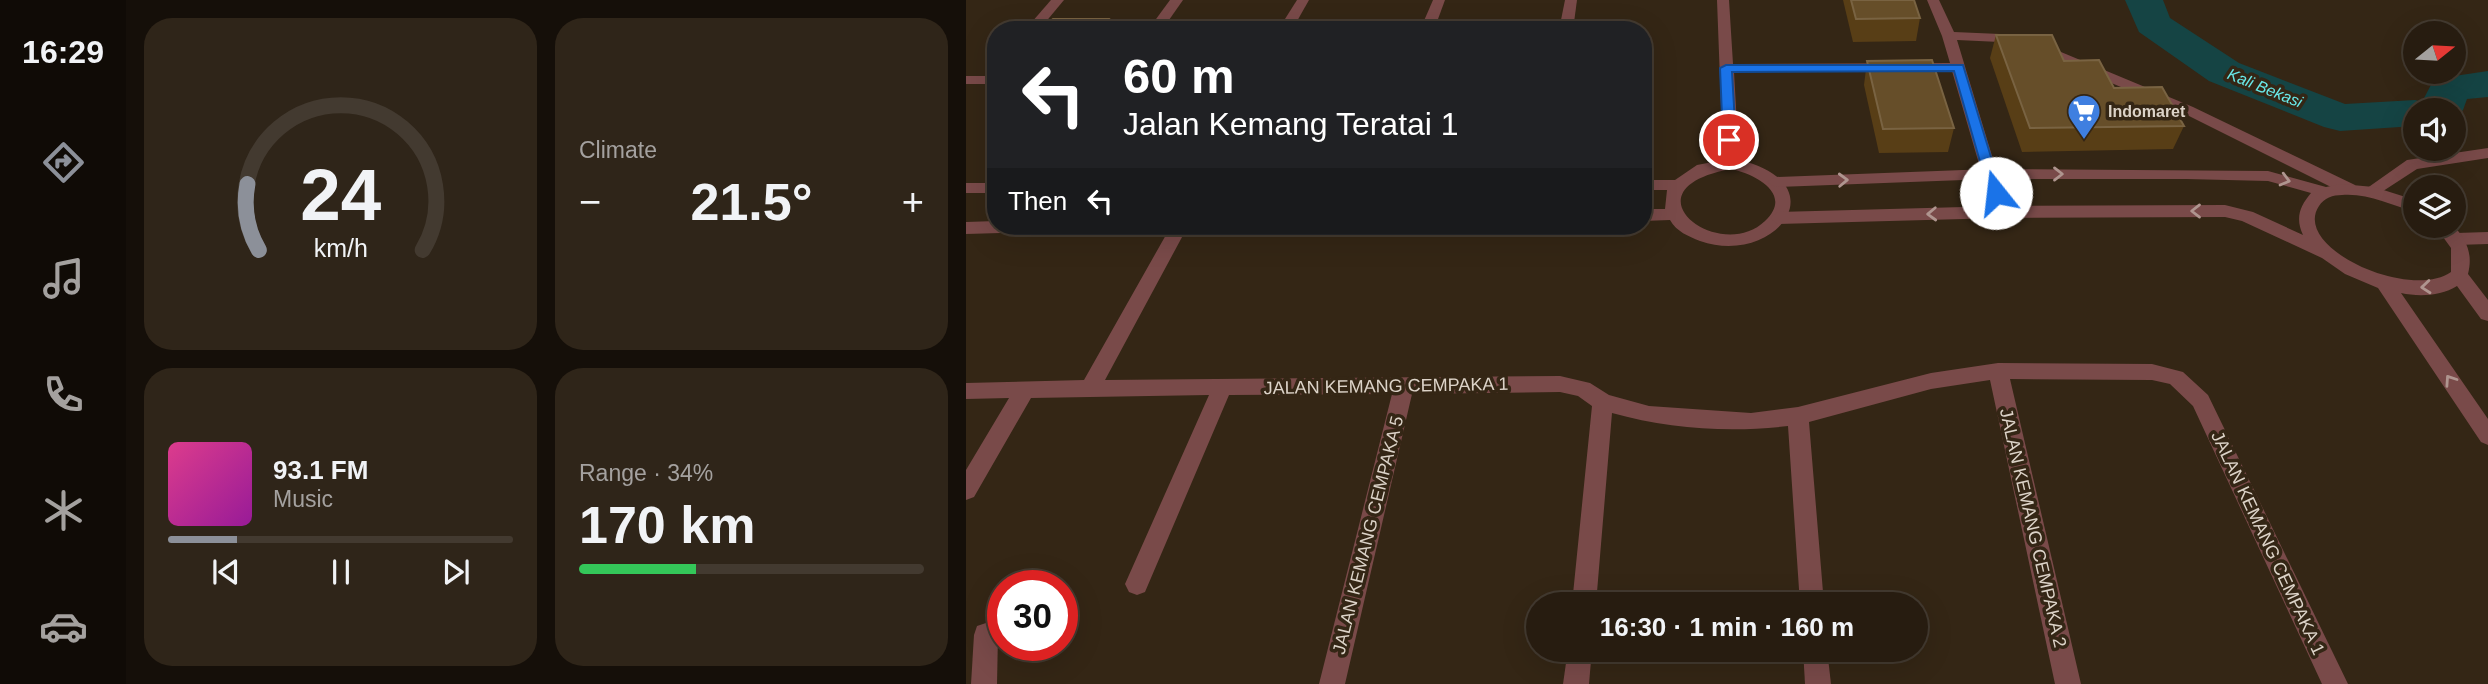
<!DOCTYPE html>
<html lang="en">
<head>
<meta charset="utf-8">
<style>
  :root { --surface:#271c10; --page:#2f2519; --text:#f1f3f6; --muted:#a4a19f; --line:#433a30; --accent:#8c9099 }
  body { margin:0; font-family:Helvetica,sans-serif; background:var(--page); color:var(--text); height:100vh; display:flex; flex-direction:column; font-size:26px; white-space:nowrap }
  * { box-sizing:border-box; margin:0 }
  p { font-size:23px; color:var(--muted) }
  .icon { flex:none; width:38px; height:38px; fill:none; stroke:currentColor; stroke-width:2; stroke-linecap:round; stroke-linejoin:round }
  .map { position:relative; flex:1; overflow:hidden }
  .side { display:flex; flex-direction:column; gap:18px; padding:18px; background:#150f09; width:840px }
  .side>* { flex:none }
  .hud { position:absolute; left:21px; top:21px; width:665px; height:214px; border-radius:28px; box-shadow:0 7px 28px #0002,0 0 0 2px var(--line); background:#202124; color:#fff; overflow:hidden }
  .needle { width:46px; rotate:72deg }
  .fabs { position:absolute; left:1437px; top:21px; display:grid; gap:14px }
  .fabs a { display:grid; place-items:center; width:63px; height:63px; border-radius:50%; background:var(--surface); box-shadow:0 7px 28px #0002,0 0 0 2px var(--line); font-size:35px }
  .speed { position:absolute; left:21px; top:570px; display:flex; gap:14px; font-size:35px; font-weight:700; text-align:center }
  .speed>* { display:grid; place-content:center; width:91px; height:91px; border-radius:50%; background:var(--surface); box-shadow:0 7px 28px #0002,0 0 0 2px var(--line); line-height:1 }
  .speed .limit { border:10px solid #d22; background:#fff; color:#111 }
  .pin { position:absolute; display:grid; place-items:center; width:60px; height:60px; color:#fff; margin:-30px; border:4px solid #fff; border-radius:50%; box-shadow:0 2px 7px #0007 }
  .me { position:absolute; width:77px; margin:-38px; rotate:344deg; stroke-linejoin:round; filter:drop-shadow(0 0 5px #0008) }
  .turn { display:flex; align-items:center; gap:24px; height:147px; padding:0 21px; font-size:32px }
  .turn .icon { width:91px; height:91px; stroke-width:2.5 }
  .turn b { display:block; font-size:49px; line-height:60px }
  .then { display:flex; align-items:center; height:66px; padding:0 21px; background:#0003; gap:14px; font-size:26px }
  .big { font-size:52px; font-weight:600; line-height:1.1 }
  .side .widget { flex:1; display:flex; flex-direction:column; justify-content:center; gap:10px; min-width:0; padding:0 24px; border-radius:28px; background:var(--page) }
  .side .dial { align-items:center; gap:0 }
  .dial svg { height:182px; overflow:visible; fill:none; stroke:var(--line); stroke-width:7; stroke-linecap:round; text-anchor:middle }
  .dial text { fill:var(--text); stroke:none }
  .song { display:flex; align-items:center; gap:21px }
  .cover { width:84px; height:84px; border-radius:10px; background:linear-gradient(135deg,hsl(330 70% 55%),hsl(300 70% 35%)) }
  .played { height:7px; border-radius:4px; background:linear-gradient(90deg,var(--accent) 20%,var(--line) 20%) }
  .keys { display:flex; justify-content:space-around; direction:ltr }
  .heat { display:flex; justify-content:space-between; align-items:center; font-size:38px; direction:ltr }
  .charge { height:10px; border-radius:5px; background:linear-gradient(90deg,#34c759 34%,var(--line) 0) }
  .side .tiles { flex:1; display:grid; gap:18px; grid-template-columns:repeat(2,1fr) }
  .trip { position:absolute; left:560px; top:592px; width:402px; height:70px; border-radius:35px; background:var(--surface); box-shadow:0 7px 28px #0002,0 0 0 2px var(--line); font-weight:600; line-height:70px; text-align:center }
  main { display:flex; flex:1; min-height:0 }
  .tab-bar { display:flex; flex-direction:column; width:126px; justify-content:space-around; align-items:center; background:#100b06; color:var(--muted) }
  .tab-bar .icon { width:49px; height:49px }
  .tab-bar .current { color:var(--accent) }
  .tab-bar b { font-size:32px; color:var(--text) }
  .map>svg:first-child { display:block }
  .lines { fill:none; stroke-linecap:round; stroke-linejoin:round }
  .river { fill:#154444; fill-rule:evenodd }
  .minor { fill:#794a49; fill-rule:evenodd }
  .tertiary { fill:#794a49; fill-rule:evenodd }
  .wall { fill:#583e16 }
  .shaded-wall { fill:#442e0e }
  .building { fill:#664e29; stroke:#796342; stroke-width:2 }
  .oneway { stroke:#af958f }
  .route { fill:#1a73e8; stroke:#114b97; stroke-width:2 }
  .labels { text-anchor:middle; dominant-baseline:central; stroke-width:7; stroke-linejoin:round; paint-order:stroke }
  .far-water-label { font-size:16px; font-style:italic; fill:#69e9e9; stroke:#342615 }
  .far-poi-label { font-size:16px; font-weight:bold; fill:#dcd3c8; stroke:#342615; text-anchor:start }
  .street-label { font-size:18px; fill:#dcd3c8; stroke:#342615 }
</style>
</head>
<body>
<main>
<nav class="tab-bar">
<b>16:29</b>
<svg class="icon current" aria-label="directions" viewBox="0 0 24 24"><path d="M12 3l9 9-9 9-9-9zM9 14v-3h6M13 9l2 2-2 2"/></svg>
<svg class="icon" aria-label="music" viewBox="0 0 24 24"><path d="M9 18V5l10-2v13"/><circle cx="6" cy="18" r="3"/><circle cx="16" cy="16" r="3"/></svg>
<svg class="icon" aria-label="phone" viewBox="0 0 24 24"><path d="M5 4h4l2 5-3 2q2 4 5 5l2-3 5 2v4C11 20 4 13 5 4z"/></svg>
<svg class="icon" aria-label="climate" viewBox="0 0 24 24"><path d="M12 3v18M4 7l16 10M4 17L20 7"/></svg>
<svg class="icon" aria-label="car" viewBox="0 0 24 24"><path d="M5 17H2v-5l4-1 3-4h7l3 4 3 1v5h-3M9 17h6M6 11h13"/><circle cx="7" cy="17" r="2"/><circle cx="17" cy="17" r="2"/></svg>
</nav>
<section class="side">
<div class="tiles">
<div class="widget dial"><svg viewBox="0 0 100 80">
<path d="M14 69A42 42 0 1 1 86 69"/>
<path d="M14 69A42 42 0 0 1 9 40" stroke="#8c9099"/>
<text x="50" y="56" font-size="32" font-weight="700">24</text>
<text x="50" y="72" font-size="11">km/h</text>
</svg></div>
<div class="widget"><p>Climate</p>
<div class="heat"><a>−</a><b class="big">21.5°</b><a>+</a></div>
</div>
<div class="widget">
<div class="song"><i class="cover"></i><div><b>93.1 FM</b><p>Music</p></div></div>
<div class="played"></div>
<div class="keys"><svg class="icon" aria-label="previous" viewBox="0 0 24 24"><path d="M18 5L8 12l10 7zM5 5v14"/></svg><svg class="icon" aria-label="pause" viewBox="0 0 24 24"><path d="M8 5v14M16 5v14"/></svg><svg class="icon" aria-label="next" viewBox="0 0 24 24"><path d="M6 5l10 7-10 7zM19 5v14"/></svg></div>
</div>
<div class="widget"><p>Range · 34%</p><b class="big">170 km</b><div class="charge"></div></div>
</div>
</section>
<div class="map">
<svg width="1522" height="684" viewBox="0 0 1522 684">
  <rect width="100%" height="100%" fill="#342615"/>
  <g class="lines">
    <polygon class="river" points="1159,0 1197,0 1204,18 1273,63 1379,104 1449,100 1456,102 1468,79 1522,71 1522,97 1501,99 1497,110 1488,120 1488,110 1449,110 1449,126 1374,131 1358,127 1243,81 1173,32"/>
    <g class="minor">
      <polygon points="85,0 98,0 73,30 59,30"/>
      <polygon points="204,0 217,0 196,30 182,30"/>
      <polygon points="331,0 343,0 326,30 312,30"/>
      <polygon points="467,0 479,0 468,30 454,30"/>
      <polygon points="599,0 611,0 607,30 593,30"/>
      <path d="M751,0H763L767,64L984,63L976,36L961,0H973L988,32L1034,34L1071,42L1227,107L1389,185L1391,189L1383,194L1377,193L1217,113L1062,48L1034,42L991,40L1043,212L1041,216H1029L1027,212L986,71L768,72L773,160C874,184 808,267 734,241C722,236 711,232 704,220L677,221V209H699L701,190H677V180H709L731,165L757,160ZM765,169C789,174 828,194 799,221C753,265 655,189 765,169Z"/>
      <rect x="0" y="76" width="30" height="8"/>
      <polygon points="1522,148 1522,158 1451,169 1411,195 1399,195 1397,191 1441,160"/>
      <rect x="0" y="183" width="30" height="10"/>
      <polygon points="30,221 30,226 79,226 70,232 0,234 0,222"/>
      <path d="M205,226H222L139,380L594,376L624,383L643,395L683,406L785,413L832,407L965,373L1032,363L1186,364L1217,372L1242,395L1382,684H1356L1227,406L1204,384L1186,380L1044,379L1115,684H1089L1024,380L965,389L843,422L858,604H834L822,426C764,433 703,429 646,413L630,604H606L626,406L612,396L594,392L446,394L379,684H353L426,394L263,395L179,592L171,595L163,592L159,584L243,395L65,398L8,497L0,500V470L43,398L0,399V383L118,380Z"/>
      <polygon points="1522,232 1522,244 1490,245 1481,239 1490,233"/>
      <polygon points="20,623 29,626 32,635 31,684 5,684 8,635 11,626"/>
      <polygon points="602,649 626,649 623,684 597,684"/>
      <polygon points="837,649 861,649 865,684 839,684"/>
    </g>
    <path class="tertiary" d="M1024,169L1302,171L1360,187L1375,184L1408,187L1449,200V212C1425,205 1402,193 1376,195C1367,195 1358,198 1353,206C1325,248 1444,301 1485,272V248L1469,226H1488C1501,241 1507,254 1502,274L1522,300V321L1515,319L1491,286C1475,296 1453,297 1435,293L1522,419V445L1515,442L1412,288L1379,274L1356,258L1276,221L1259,217L1035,218L812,224L804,218L812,212L1035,206L1259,205L1287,212L1337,235C1329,218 1334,206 1345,193L1302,181L1220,179H1024L809,187L801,182L809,177Z"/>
  </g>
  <g class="wall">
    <polygon points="877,0 948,0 954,18 950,41 887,42"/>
    <polygon points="1030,35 1148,88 1218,126 1207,149 1056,152 1024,58"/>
    <polygon points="901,61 988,128 982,152 913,153 898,85"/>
  </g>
  <polygon class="shaded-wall" points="142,19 148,30 129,30"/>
  <g class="building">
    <polygon points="885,0 948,0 954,18 890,19"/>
    <polygon points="87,19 142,19 129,30 73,30"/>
    <polygon points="1030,35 1086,35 1098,61 1133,60 1148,88 1196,87 1218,126 1064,128"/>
    <polygon points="966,60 988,128 917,129 901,61"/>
  </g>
  <defs><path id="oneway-chevron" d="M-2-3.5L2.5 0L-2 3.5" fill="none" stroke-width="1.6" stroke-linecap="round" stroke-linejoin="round" transform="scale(1.75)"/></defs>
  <g class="oneway">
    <use href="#oneway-chevron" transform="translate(1092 174)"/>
    <use href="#oneway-chevron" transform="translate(877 180) rotate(-2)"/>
    <use href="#oneway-chevron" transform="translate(1319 180) rotate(15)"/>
    <use href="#oneway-chevron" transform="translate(1230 211) rotate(180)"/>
    <use href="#oneway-chevron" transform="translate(966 214) rotate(178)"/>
    <use href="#oneway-chevron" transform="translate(1460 287) rotate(175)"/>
    <use href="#oneway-chevron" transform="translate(1484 380) rotate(-124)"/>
  </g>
  <polygon class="route" points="760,65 997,65 1036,193 1030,197 1023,193 988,71 766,72 770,140 763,144 757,140 754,68"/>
  <defs>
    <symbol id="supermarket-pin" viewBox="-11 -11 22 30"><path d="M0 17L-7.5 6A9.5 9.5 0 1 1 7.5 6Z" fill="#3f7fe0" stroke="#342615"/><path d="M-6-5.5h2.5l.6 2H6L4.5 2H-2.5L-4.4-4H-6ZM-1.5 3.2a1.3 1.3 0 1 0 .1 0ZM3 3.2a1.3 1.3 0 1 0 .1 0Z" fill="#fff"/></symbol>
  </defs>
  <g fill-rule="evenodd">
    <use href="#supermarket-pin" x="1099" y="92" width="38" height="52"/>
  </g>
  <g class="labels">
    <g class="far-water-label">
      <text transform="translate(1299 88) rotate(22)">Kali Bekasi</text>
    </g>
    <g class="far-poi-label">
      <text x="1142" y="111">Indomaret</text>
    </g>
    <g class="street-label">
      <text transform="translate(420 386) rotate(-1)">JALAN KEMANG CEMPAKA 1</text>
      <text transform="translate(1067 528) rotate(77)">JALAN KEMANG CEMPAKA 2</text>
      <text transform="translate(402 535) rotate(-76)">JALAN KEMANG CEMPAKA 5</text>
      <text transform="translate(1302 543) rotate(65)">JALAN KEMANG CEMPAKA 1</text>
    </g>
  </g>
</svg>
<div class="fabs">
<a><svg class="needle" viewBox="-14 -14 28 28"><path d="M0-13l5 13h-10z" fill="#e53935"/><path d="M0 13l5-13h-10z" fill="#a4a19f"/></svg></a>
<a><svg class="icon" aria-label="sound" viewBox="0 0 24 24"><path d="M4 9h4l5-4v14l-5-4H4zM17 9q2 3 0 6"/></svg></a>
<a><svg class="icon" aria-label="layers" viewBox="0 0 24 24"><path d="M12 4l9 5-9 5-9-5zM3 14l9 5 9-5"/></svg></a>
</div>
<div class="speed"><div class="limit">30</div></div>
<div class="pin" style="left:763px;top:140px;background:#d93025"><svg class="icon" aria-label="arrive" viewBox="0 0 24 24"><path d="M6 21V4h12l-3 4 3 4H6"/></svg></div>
<svg class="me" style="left:1030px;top:193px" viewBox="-20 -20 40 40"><circle r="19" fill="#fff"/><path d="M0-13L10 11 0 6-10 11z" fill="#1a73e8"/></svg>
<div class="trip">16:30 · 1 min · 160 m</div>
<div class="hud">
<div class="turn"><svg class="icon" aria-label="left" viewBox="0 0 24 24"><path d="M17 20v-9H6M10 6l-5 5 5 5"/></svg><div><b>60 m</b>Jalan Kemang Teratai 1</div></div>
<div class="then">Then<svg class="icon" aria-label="left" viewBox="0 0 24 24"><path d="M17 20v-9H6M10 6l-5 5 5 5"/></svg></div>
</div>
</div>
</main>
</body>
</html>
